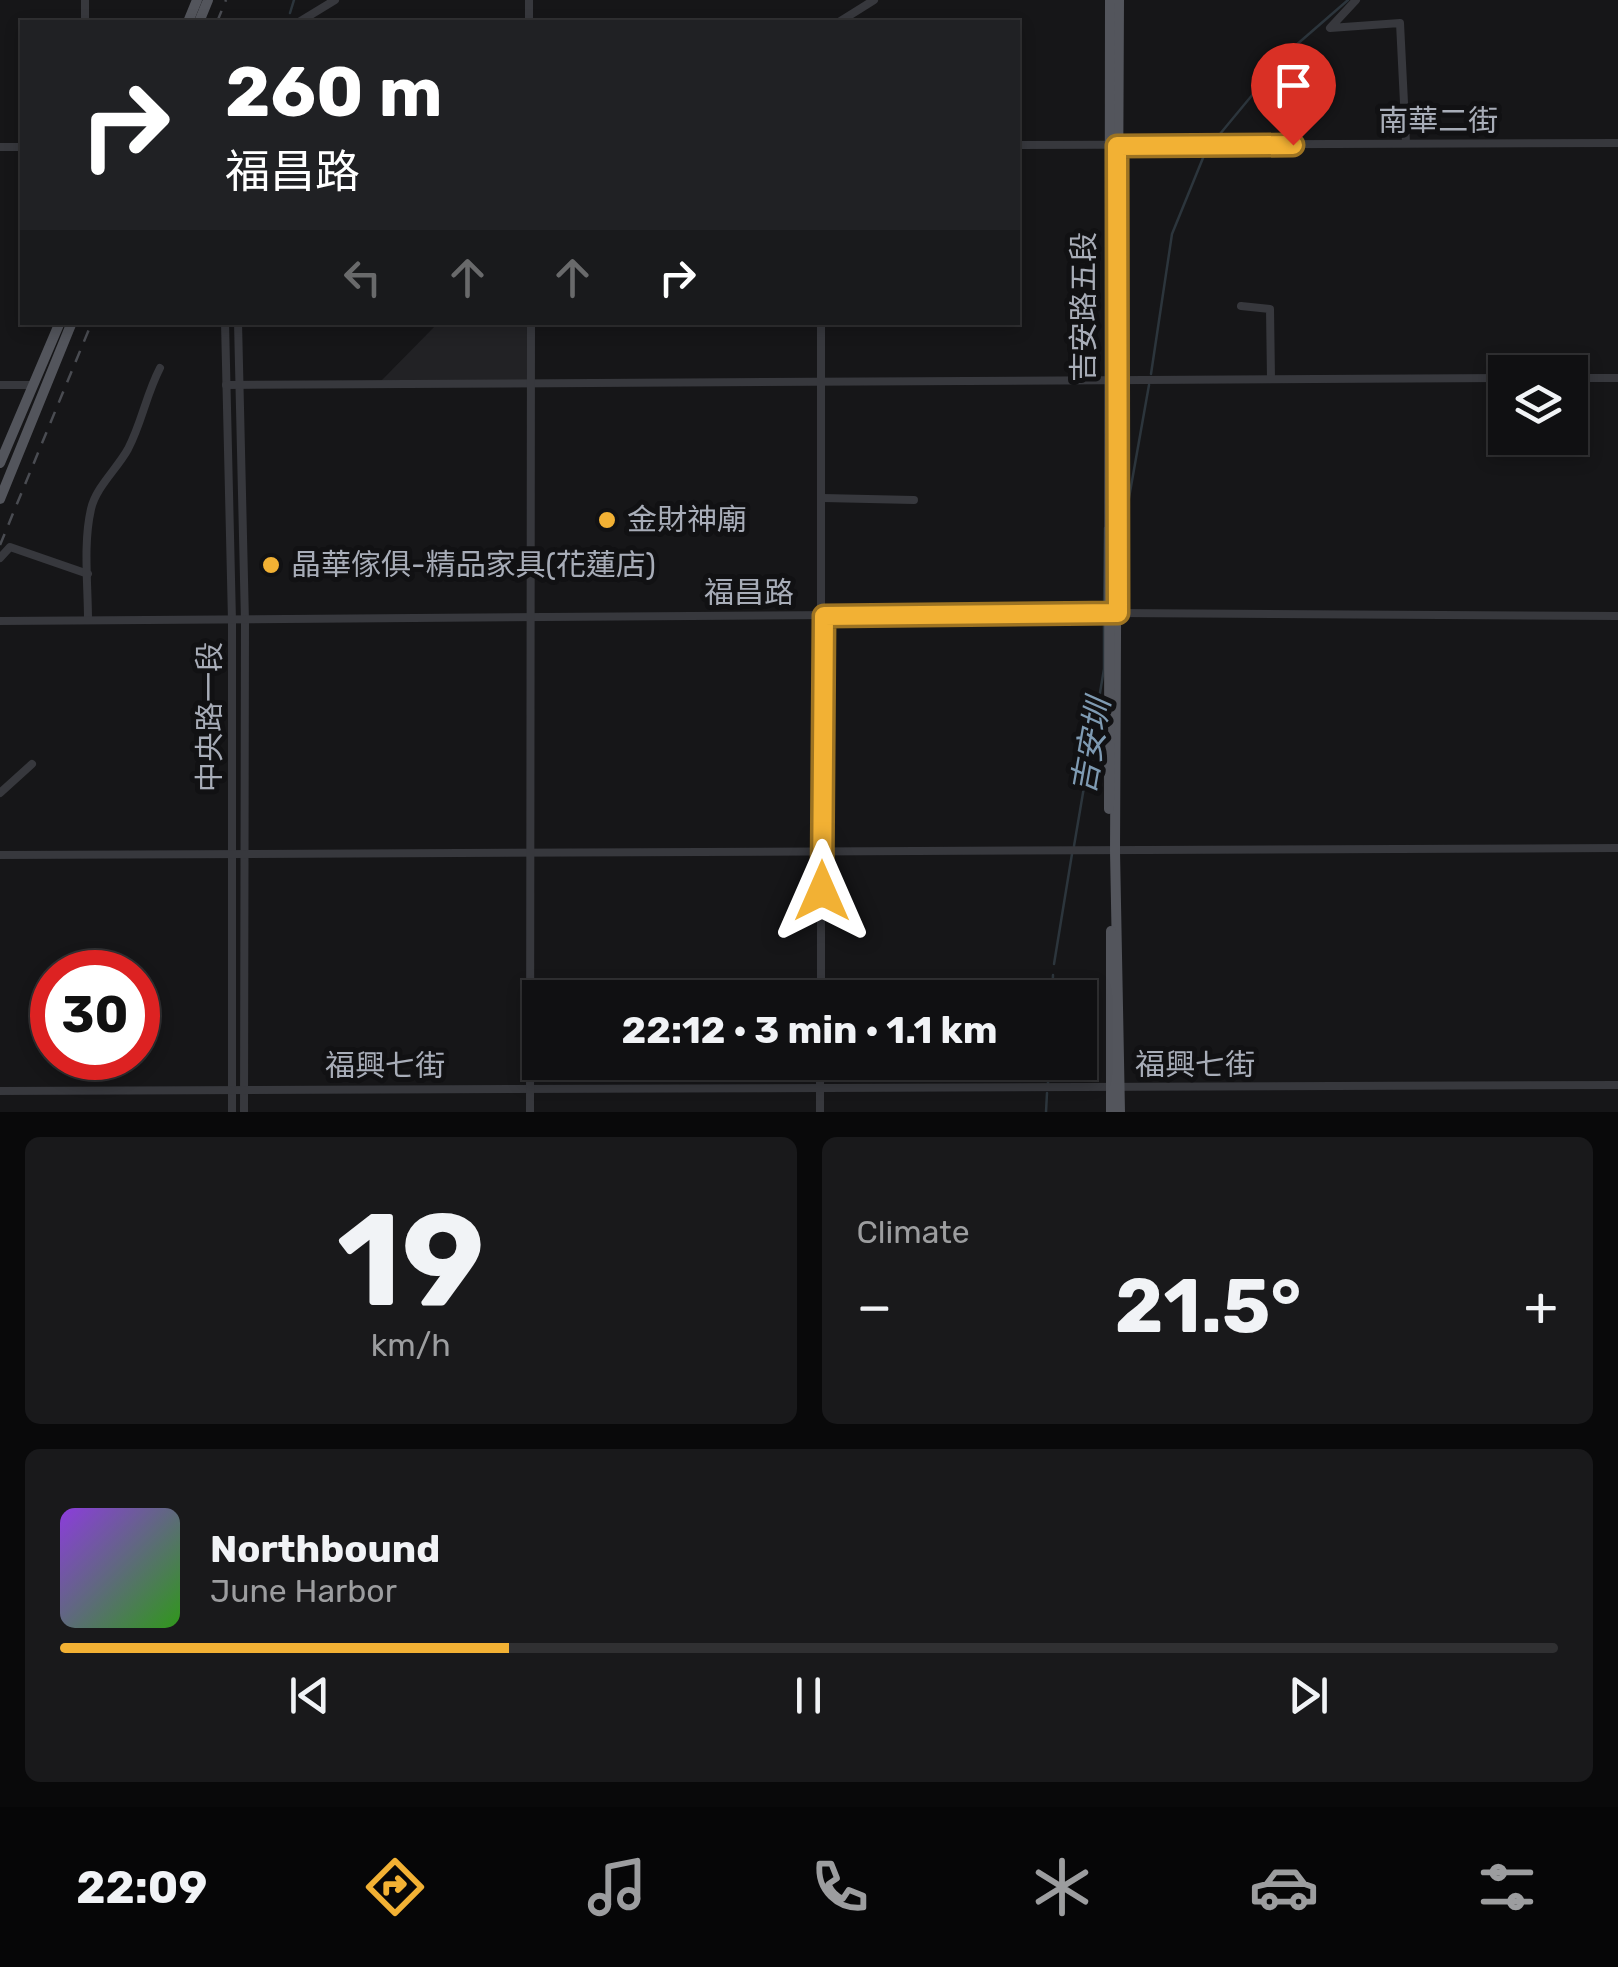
<!DOCTYPE html>
<html lang="en">
<head>
<meta charset="utf-8">
<style>
  :root { --surface:#101012; --page:#19191b; --text:#f1f3f6; --muted:#9c9d9f; --line:#303032; --accent:#f2b134 }
  body { margin:0; font-family:Rubik,"Noto Sans TC",sans-serif; background:var(--page); color:var(--text); height:100vh; display:flex; flex-direction:column; font-size:38px; white-space:nowrap }
  * { box-sizing:border-box; margin:0 }
  p { font-size:32px; color:var(--muted) }
  .icon { flex:none; width:55px; height:55px; fill:none; stroke:currentColor; stroke-width:2; stroke-linecap:round; stroke-linejoin:round }
  .map { position:relative; height:1112px; overflow:hidden }
  .panel { display:flex; flex-direction:column; gap:25px; padding:25px; background:#09090a; flex:1 }
  .panel>* { flex:none }
  .banner { position:absolute; left:20px; top:20px; width:1000px; height:305px; border-radius:0px; box-shadow:0 5px 15px #0003,0 0 0 2px var(--line); background:#202124; color:#fff; overflow:hidden }
  .controls { position:absolute; left:1488px; top:355px; display:grid; gap:20px }
  .controls a { display:grid; place-items:center; width:100px; height:100px; border-radius:0px; background:var(--surface); box-shadow:0 5px 15px #0003,0 0 0 2px var(--line); font-size:50px }
  .speed { position:absolute; left:30px; top:950px; display:flex; gap:20px; font-size:50px; font-weight:700; text-align:center }
  .speed>* { display:grid; place-content:center; width:130px; height:130px; border-radius:50%; background:var(--surface); box-shadow:0 5px 15px #0003,0 0 0 2px var(--line); line-height:1 }
  .speed .limit { border:15px solid #d22; background:#fff; color:#111 }
  .pin { position:absolute; display:grid; place-items:center; width:85px; height:85px; color:#fff; margin:-102px -42px; border-radius:50% 50% 50% 0; rotate:-45deg; box-shadow:0 0 10px #0007 }
  .pin .icon { rotate:45deg }
  .me { position:absolute; width:110px; margin:-55px; rotate:0deg; stroke-linejoin:round; filter:drop-shadow(0 0 8px #0008) }
  .turn { display:flex; align-items:center; gap:35px; height:210px; padding:0 40px; font-size:45px }
  .turn .icon { width:130px; height:130px; stroke-width:2.5 }
  .turn b { display:block; font-size:70px; line-height:85px }
  .lanes { display:flex; align-items:center; height:95px; padding:0 40px; background:#0003; justify-content:center; gap:50px; direction:ltr }
  .lanes .off { opacity:.35 }
  .big { font-size:75px; font-weight:700; line-height:1.1 }
  .panel .card { flex:1; display:flex; flex-direction:column; justify-content:center; gap:15px; min-width:0; padding:0 35px; border-radius:15px; background:var(--page) }
  .panel .dial { align-items:center; gap:0 }
  .dial b { font-size:130px; line-height:1 }
  .song { display:flex; align-items:center; gap:30px }
  .cover { width:120px; height:120px; border-radius:15px; background:linear-gradient(135deg,hsl(270 70% 55%),hsl(110 70% 35%)) }
  .played { height:10px; border-radius:5px; background:linear-gradient(90deg,var(--accent) 30%,var(--line) 30%) }
  .keys { display:flex; justify-content:space-around; direction:ltr }
  .heat { display:flex; justify-content:space-between; align-items:center; font-size:55px; direction:ltr }
  .panel .tiles { flex:1; display:grid; gap:25px; grid-template-columns:1fr 1fr }
  .card:last-child { grid-column:span 2 }
  .trip { position:absolute; left:522px; top:980px; width:575px; height:100px; border-radius:0px; background:var(--surface); box-shadow:0 5px 15px #0003,0 0 0 2px var(--line); font-weight:700; line-height:100px; text-align:center }
  .menu { display:flex; height:160px; justify-content:space-around; align-items:center; background:#060607; color:var(--muted) }
  .menu .icon { width:70px; height:70px }
  .menu .on { color:var(--accent) }
  .menu b { font-size:45px; color:var(--text) }
  .map>svg:first-child { display:block }
  .built { fill:#222225 }
  .lines { fill:none; stroke-linecap:round; stroke-linejoin:round }
  .stream { stroke:#2c353c; stroke-width:2.5 }
  .minor { stroke:#37383d; stroke-width:8 }
  .major { stroke:#53555c; stroke-width:10 }
  .rail { stroke:#4a4c52; stroke-width:2.5; stroke-dasharray:12 10; stroke-linecap:butt }
  .route-casing { stroke:#9d7322; stroke-width:25 }
  .route { stroke:#f2b134; stroke-width:18 }
  .poi-dot { fill:#f2b134; stroke:#111113; stroke-width:4 }
  .labels { text-anchor:middle; dominant-baseline:central; stroke-width:10; stroke-linejoin:round; paint-order:stroke }
  .street-label { font-size:30px; fill:#a8adb8; stroke:#111113 }
  .poi-label { font-size:30px; fill:#a8adb8; stroke:#111113; text-anchor:start }
  .water-label { font-size:32px; font-style:italic; fill:#7f9bb3; stroke:#111113 }
</style>
</head>
<body>
<div class="map">
<svg width="1618" height="1112" viewBox="0 0 1618 1112">
  <rect width="100%" height="100%" fill="#161618"/>
  <polygon class="built" points="438,323 527,323 527,382 380,382"/>
  <g class="lines">
    <g class="stream">
      <polyline points="290,13 294,0"/>
      <polyline points="1215,140 1287,53 1348,0"/>
      <polyline points="1151,374 1172,234 1205,153"/>
      <polyline points="1127,509 1149,385"/>
      <polyline points="1104,609 1105,528"/>
      <polyline points="1074,846 1104,669 1104,617"/>
      <polyline points="1054,964 1072,854"/>
      <polyline points="1052,998 1053,975"/>
      <polyline points="1048,1083 1049,1062"/>
      <polyline points="1046,1112 1047,1093"/>
    </g>
    <g class="minor">
      <polyline points="85,0 85,22"/>
      <polyline points="529,0 529,22"/>
      <polyline points="1356,0 1330,28 1400,23 1406,143"/>
      <polyline points="299,22 335,0"/>
      <polyline points="839,22 874,0"/>
      <polyline points="1018,145 1618,143"/>
      <polyline points="0,147 22,147"/>
      <polyline points="1241,306 1270,309 1271,379"/>
      <polyline points="225,322 232,621 232,1112"/>
      <polyline points="238,322 245,622 244,1112"/>
      <polyline points="1570,378 1618,378"/>
      <polyline points="0,385 33,385"/>
      <polyline points="226,385 1505,378"/>
      <polyline points="823,498 914,500"/>
      <polyline points="0,558 10,547 88,574"/>
      <path d="M88,620C88,584 83,544 91,509C96,487 117,469 128,449C142,422 146,395 160,368"/>
      <polyline points="0,621 1118,613 1618,616"/>
      <polyline points="0,793 32,764"/>
      <polyline points="0,855 1618,848"/>
      <polyline points="821,998 821,322"/>
      <polyline points="820,1062 820,1112"/>
      <polyline points="0,1091 1618,1085"/>
      <polyline points="530,1112 531,322"/>
    </g>
    <g class="major">
      <polyline points="1119,0 1115,851 1120,1112"/>
      <polyline points="188,22 197,0"/>
      <polyline points="199,22 208,0"/>
      <polyline points="0,463 60,322"/>
      <polyline points="0,499 72,322"/>
      <polyline points="1109,809 1110,0"/>
      <polyline points="1111,931 1111,1112"/>
    </g>
    <g class="rail">
      <polyline points="217,22 226,0"/>
      <polyline points="0,545 92,322"/>
    </g>
  </g>
  <g class="lines">
    <defs>
      <polyline id="route" points="822,891 824,616 1118,613 1117,146 1293,145"/>
    </defs>
    <use href="#route" class="route-casing"/>
    <use href="#route" class="route"/>
  </g>
  <g class="poi-dot">
    <circle cx="607" cy="520" r="10"/>
    <circle cx="271" cy="565" r="10"/>
  </g>
  <g class="labels">
    <g class="street-label">
      <text x="1438" y="121">南華二街</text>
      <text transform="translate(1084 307) rotate(-90)">吉安路五段</text>
      <text x="749" y="593">福昌路</text>
      <text transform="translate(210 717) rotate(-90)">中央路一段</text>
      <text x="1195" y="1065">福興七街</text>
      <text x="385" y="1066">福興七街</text>
    </g>
    <g class="poi-label">
      <text x="627" y="520">金財神廟</text>
      <text x="291" y="565">晶華傢俱-精品家具(花蓮店)</text>
    </g>
    <g class="water-label">
      <text transform="translate(1091 746) rotate(-80)">吉安圳</text>
    </g>
  </g>
</svg>
<div class="controls">
<a><svg class="icon" aria-label="layers" viewBox="0 0 24 24"><path d="M12 4l9 5-9 5-9-5zM3 14l9 5 9-5"/></svg></a>
</div>
<div class="speed"><div class="limit">30</div></div>
<div class="pin" style="left:1293px;top:145px;background:#d93025"><svg class="icon" aria-label="arrive" viewBox="0 0 24 24"><path d="M6 21V4h12l-3 4 3 4H6"/></svg></div>
<svg class="me" style="left:822px;top:891px" viewBox="-20 -20 40 40"><path d="M0-17L14 15 0 8-14 15z" fill="#f2b134" stroke="#fff" stroke-width="4"/></svg>
<div class="trip">22:12 · 3 min · 1.1 km</div>
<div class="banner">
<div class="turn"><svg class="icon" aria-label="right" viewBox="0 0 24 24"><path d="M7 20v-9h11M14 6l5 5-5 5"/></svg><div><b>260 m</b>福昌路</div></div>
<div class="lanes"><svg class="icon off" aria-label="left" viewBox="0 0 24 24"><path d="M17 20v-9H6M10 6l-5 5 5 5"/></svg><svg class="icon off" aria-label="ahead" viewBox="0 0 24 24"><path d="M12 20V5M6 11l6-6 6 6"/></svg><svg class="icon off" aria-label="ahead" viewBox="0 0 24 24"><path d="M12 20V5M6 11l6-6 6 6"/></svg><svg class="icon" aria-label="right" viewBox="0 0 24 24"><path d="M7 20v-9h11M14 6l5 5-5 5"/></svg></div>
</div>
</div>
<section class="panel">
<div class="tiles">
<div class="card dial"><b>19</b><p>km/h</p></div>
<div class="card"><p>Climate</p>
<div class="heat"><a>−</a><b class="big">21.5°</b><a>+</a></div>
</div>
<div class="card">
<div class="song"><i class="cover"></i><div><b>Northbound</b><p>June Harbor</p></div></div>
<div class="played"></div>
<div class="keys"><svg class="icon" aria-label="previous" viewBox="0 0 24 24"><path d="M18 5L8 12l10 7zM5 5v14"/></svg><svg class="icon" aria-label="pause" viewBox="0 0 24 24"><path d="M8 5v14M16 5v14"/></svg><svg class="icon" aria-label="next" viewBox="0 0 24 24"><path d="M6 5l10 7-10 7zM19 5v14"/></svg></div>
</div>
</div>
</section>
<nav class="menu">
<b>22:09</b>
<svg class="icon on" aria-label="directions" viewBox="0 0 24 24"><path d="M12 3l9 9-9 9-9-9zM9 14v-3h6M13 9l2 2-2 2"/></svg>
<svg class="icon" aria-label="music" viewBox="0 0 24 24"><path d="M9 18V5l10-2v13"/><circle cx="6" cy="18" r="3"/><circle cx="16" cy="16" r="3"/></svg>
<svg class="icon" aria-label="phone" viewBox="0 0 24 24"><path d="M5 4h4l2 5-3 2q2 4 5 5l2-3 5 2v4C11 20 4 13 5 4z"/></svg>
<svg class="icon" aria-label="climate" viewBox="0 0 24 24"><path d="M12 3v18M4 7l16 10M4 17L20 7"/></svg>
<svg class="icon" aria-label="car" viewBox="0 0 24 24"><path d="M5 17H2v-5l4-1 3-4h7l3 4 3 1v5h-3M9 17h6M6 11h13"/><circle cx="7" cy="17" r="2"/><circle cx="17" cy="17" r="2"/></svg>
<svg class="icon" aria-label="filters" viewBox="0 0 24 24"><path d="M4 7h16M4 17h16"/><circle cx="9" cy="7" r="2"/><circle cx="15" cy="17" r="2"/></svg>
</nav>
</body>
</html>
